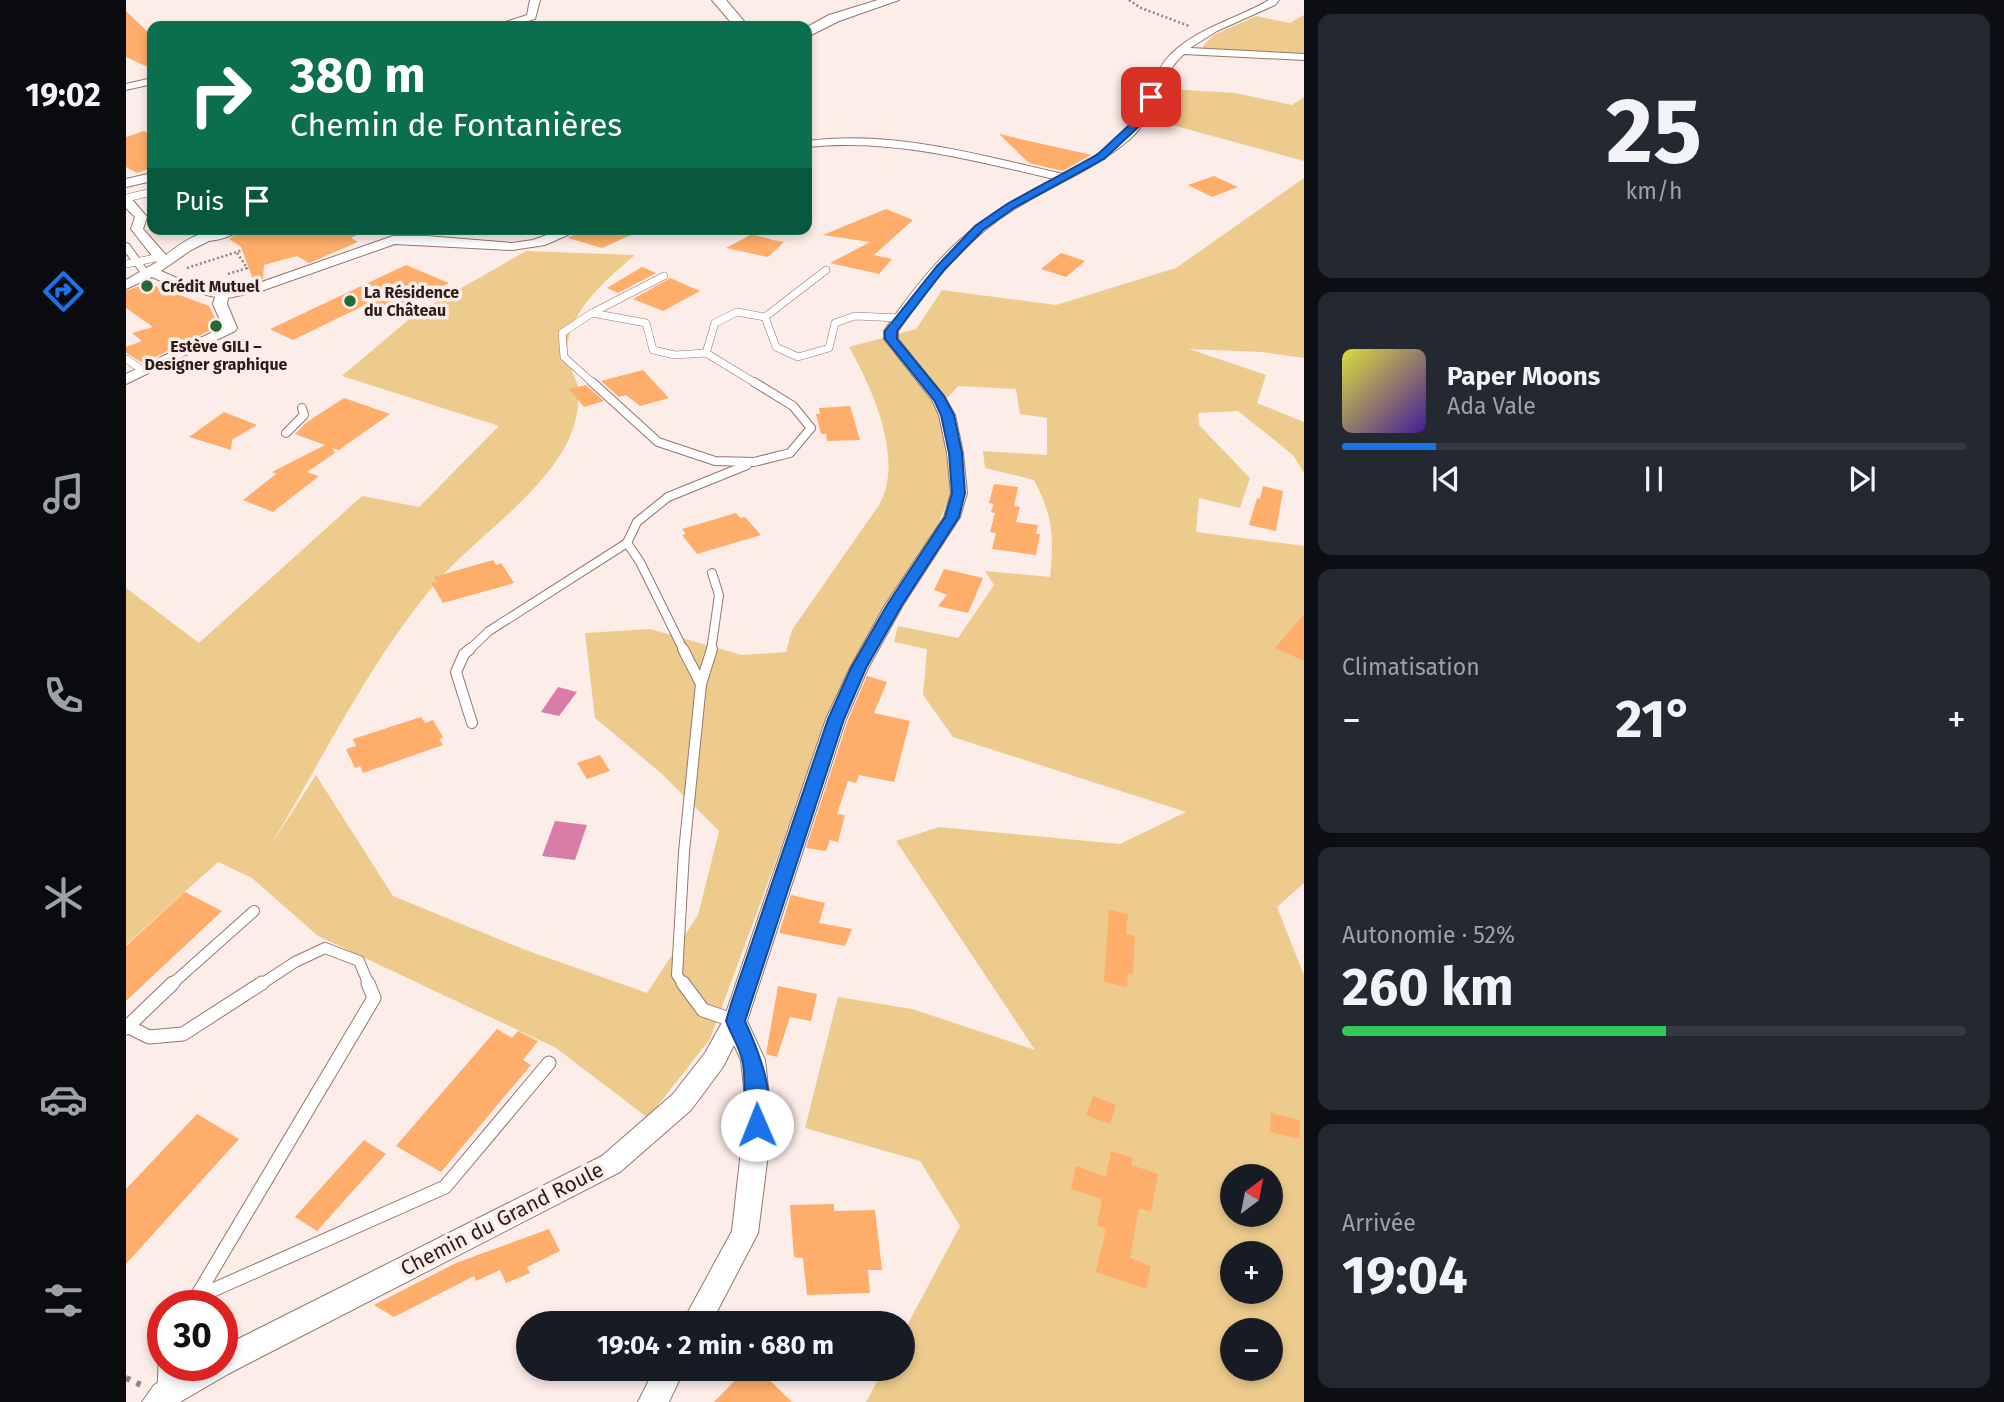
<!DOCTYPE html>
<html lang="fr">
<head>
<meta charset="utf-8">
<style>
  :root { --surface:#171b24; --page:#242831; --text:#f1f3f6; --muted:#9ea1a6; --line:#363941; --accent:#1a73e8 }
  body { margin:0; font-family:"Fira Sans",sans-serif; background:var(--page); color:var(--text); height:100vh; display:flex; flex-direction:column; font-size:26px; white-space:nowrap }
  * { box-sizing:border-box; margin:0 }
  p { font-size:23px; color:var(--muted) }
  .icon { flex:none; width:38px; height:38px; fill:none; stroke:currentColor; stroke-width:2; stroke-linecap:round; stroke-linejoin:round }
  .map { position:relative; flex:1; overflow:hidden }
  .side { display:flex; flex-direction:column; gap:14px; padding:14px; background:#0d0f14; width:700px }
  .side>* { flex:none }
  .hud { position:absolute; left:21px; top:21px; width:665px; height:214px; border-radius:14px; box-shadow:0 4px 10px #0003; background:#0b6e4f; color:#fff; overflow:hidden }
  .needle { width:46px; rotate:32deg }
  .tools { position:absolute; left:1094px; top:1164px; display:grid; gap:14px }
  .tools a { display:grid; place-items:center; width:63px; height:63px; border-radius:50%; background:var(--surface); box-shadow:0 4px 10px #0003; font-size:35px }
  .speed { position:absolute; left:21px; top:1290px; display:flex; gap:14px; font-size:35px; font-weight:700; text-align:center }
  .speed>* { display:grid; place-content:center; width:91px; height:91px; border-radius:50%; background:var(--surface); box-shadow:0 4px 10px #0003; line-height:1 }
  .speed .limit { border:10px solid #d22; background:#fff; color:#111 }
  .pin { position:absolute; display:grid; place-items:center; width:60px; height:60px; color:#fff; margin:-30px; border-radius:14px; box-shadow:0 4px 10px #0006 }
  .me { position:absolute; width:77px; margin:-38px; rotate:359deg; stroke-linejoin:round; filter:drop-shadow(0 0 5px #0008) }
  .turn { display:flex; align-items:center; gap:24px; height:147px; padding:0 28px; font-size:32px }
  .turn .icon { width:91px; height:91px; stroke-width:2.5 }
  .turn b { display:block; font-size:49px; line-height:60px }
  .then { display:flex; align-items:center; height:66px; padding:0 28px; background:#0003; gap:14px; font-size:26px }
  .big { font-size:52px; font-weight:700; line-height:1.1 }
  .side .card { flex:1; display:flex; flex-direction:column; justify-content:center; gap:10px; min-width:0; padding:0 24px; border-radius:14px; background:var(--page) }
  .side .dial { align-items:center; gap:0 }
  .dial b { font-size:91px; line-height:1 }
  .song { display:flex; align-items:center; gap:21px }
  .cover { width:84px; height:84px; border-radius:10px; background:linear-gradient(135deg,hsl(60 70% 55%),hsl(260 70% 35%)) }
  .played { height:7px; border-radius:4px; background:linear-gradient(90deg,var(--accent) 15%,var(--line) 15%) }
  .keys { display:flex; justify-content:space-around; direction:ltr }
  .heat { display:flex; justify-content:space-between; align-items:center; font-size:38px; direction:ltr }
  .charge { height:10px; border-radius:5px; background:linear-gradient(90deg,#34c759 52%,var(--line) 0) }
  .trip { position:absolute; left:390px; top:1311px; width:399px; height:70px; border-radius:35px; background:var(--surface); box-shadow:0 4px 10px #0003; font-weight:700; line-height:70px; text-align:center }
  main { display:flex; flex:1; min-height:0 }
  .menu { display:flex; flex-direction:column; width:126px; justify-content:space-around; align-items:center; background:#090b0e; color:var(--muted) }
  .menu .icon { width:49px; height:49px }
  .menu .selected { color:var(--accent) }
  .menu b { font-size:32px; color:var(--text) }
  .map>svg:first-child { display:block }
  .green { fill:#edcb8d; fill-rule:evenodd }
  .water { fill:#d97ca7 }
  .building { fill:#fead6a }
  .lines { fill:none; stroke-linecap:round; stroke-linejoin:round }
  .service-far3-casing { stroke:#97766c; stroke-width:8 }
  .service-far2-casing { stroke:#97766c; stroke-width:10 }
  .service-far1-casing { stroke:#97766c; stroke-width:12 }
  .service-casing { stroke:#97766c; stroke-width:15 }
  .pedestrian-casing { stroke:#97766c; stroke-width:2 }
  .minor-casing { stroke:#97766c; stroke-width:2 }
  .secondary-casing { stroke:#97766c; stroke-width:2 }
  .path-far1 { stroke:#91837f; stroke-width:2.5; stroke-dasharray:2 2.5; stroke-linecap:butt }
  .path { stroke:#91837f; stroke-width:6; stroke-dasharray:4.5 7; stroke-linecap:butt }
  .service-far3 { stroke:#fff; stroke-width:7 }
  .service-far2 { stroke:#fff; stroke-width:8 }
  .service-far1 { stroke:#fff; stroke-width:10 }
  .service { stroke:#fff; stroke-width:13 }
  .pedestrian { fill:#fff; fill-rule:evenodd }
  .minor { fill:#fff; fill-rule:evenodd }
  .secondary { fill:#fff; fill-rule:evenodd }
  .route { fill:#1a73e8; stroke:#114b97; stroke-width:2 }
  .poi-dot { fill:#226b39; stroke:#fdede9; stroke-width:2.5 }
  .labels { text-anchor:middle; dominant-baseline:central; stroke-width:7; stroke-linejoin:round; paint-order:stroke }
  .far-poi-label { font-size:16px; font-weight:bold; fill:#2b1e1a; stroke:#fdede9; text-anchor:start }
  .near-street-label { font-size:21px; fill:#2b1e1a; stroke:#fdede9 }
</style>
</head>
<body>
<main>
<nav class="menu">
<b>19:02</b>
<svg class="icon selected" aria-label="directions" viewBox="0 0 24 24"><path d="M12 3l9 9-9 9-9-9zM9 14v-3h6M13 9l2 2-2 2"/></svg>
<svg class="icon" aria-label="music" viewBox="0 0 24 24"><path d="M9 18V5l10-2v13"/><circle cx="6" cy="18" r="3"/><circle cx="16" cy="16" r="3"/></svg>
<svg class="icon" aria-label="phone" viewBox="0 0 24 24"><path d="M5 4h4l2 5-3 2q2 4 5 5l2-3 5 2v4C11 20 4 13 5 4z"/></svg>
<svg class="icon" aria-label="climate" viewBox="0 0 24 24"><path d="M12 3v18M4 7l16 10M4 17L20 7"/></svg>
<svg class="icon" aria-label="car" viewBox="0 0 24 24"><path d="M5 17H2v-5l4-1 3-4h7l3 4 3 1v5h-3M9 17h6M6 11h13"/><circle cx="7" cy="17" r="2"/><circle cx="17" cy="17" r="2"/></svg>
<svg class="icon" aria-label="filters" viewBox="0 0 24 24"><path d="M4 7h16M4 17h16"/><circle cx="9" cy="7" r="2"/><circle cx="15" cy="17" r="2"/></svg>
</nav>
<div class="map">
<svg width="1178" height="1402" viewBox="0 0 1178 1402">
  <rect width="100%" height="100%" fill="#fdede9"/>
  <g class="green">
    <polygon points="1178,15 1178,56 1079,52 1077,46 1088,35 1130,16 1164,23"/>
    <polygon points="1028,88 1109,93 1166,105 1178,97 1178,161 1017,117"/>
    <path d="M1178,178V358L1135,352L1063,349L1140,375L1131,403L1178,422V473L1167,455L1112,411L1072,413L1073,425L1124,478L1114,508L1073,498L1070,532L1178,546V883L1151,907L1178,975V1402H740L758,1369L777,1368V1333L834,1226L794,1161L679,1128L712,997L786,1009L909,1050L770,841L813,827L994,844L1060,812L827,737L797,695L801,649L768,642L772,626L832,638L868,585L859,571L924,577C928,537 927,516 908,480L859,468L857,451L921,455V418L894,414L890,389L832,386L814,406L825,493L810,529L748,627L694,742L584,1039L522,1118L430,1048L192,936L126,878L92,862L0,945V588L73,643L236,496L293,507L373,426L216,376L288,315L400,251L509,255C481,279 436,316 442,357C443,368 450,377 452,387C455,402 449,426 443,439C415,498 343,541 303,591C239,670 195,762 143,848L190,775L267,896L397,949L521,993L572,915L593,831L536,774L469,718L459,633L524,629L616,655L660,652L666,630L753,505C779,460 746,388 723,347L790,329L816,290L930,305L1050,268ZM1106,1176H1144V1214H1106ZM1106,1253H1144V1292H1106ZM1106,1330H1144V1368H1106Z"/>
  </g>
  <g class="water">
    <polygon points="432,687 451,692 433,716 415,712"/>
    <polygon points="429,821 461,825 449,860 416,856"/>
  </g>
  <g class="building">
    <polygon points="0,11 26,36 26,69 0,57"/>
    <polygon points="18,131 26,135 26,168 11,173 0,167 0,137"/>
    <polygon points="873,134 965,155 937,171 903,163"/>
    <polygon points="1088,176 1112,187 1086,197 1062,185"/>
    <polygon points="760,209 787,220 748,255 766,259 753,274 704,263 744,242 697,235"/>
    <polygon points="117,229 243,229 225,238 232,242 183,263 171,256 138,265 137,279 128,282 115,247 103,239"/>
    <polygon points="457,229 518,229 476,248 442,238"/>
    <polygon points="626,234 647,240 658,242 642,257 600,248"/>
    <polygon points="935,253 959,261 940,277 915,269"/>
    <polygon points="280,265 323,283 265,315 239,305 167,340 144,329"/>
    <polygon points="516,267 530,273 492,293 481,288"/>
    <polygon points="544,278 574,291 537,311 507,299"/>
    <polygon points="21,283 83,306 93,326 17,363 0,353 0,347 16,341 6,333 27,327 0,308 0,291"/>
    <polygon points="517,370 543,398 514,406 500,395 493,397 475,381"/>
    <polygon points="460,385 462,387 478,401 458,407 443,389"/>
    <polygon points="218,398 264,414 213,450 206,448 209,453 181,472 193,476 147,512 117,500 150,474 146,472 199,445 169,434 181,422"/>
    <polygon points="724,406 734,440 701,441 700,434 695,434 690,414 694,414 693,408"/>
    <polygon points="98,412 131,425 106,440 105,450 63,437"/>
    <polygon points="868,484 892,487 888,506 894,507 890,522 912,525 910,534 914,534 910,555 866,549 870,533 864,532 869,513 865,512 868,504 863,503"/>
    <polygon points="1137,486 1157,491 1150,531 1123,525 1131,498 1134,499"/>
    <polygon points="610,513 614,518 619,517 635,535 571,554 556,535 560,534 556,529"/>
    <polygon points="367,560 370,565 375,563 388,583 317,603 305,583 311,582 308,577"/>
    <polygon points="818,569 857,578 842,613 812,606 821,595 808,590"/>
    <polygon points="1178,614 1178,661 1149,648"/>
    <polygon points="741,676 761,682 748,713 784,721 768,782 733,775 730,783 722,781 711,814 719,815 712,842 704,840 700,851 680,848 722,720"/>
    <polygon points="295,717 299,723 307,720 317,737 313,739 317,745 237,773 234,766 229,768 220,749 230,746 227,739"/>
    <polygon points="474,755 484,771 461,779 451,763"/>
    <polygon points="59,892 96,911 0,1001 0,946"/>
    <polygon points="665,895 699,903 693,923 726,929 719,946 653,933"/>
    <polygon points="983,910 1002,914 1000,934 1009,936 1007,974 1002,973 1001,987 978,982"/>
    <polygon points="652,986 691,994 685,1021 664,1017 651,1057 640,1054"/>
    <polygon points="371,1029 386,1038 392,1031 412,1041 397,1060 405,1065 315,1172 270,1146"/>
    <polygon points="967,1096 990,1105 984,1124 960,1115"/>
    <polygon points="1145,1113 1174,1120 1173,1139 1144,1132"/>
    <polygon points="71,1114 113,1139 0,1264 0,1189"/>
    <polygon points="238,1140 260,1154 191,1231 169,1217"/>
    <polygon points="985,1151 1007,1158 1005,1165 1032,1174 1025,1212 1013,1208 1004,1258 1025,1266 1020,1289 970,1272 980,1229 971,1226 976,1199 945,1189 950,1166 980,1177"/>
    <polygon points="708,1204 708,1211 749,1210 756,1270 742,1270 744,1293 681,1295 677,1258 668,1257 664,1205"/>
    <polygon points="423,1229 434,1251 401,1267 404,1273 380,1283 374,1270 350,1281 348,1276 268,1317 248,1305 330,1263"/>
    <polygon points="621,1368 631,1368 666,1402 588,1402"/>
  </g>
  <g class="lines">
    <defs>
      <g id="service-far3">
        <polyline points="0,198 26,192"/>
        <polyline points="0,264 34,257"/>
        <polyline points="466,313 520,323 527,350 549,355 580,353 631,384"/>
        <polyline points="466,313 436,333 438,357 468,384"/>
        <polyline points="466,313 538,276"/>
        <polyline points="639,317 700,270"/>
        <polyline points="580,353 589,323 611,312 639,317 650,347 672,357 703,348 709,323 729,316 774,318"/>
        <polyline points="0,359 18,371"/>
      </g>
      <g id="service-far2">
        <polyline points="466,382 532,442 589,461 628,462 664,453 685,428 667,406 628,382"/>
        <polyline points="160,433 178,415 176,408"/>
        <polyline points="342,651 363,631 501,543"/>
        <polyline points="558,651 514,562 501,543 511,522 542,497 621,465"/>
        <polyline points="585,651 593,595 586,573"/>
      </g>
      <g id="service-far1">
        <polyline points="344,649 338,654 330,672 346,723"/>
        <polyline points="557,649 575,684"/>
        <polyline points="45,985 128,911"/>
        <polyline points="134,985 169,962 199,948 233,961 243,985"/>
        <polyline points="558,985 551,975 558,852 575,684 586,649"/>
      </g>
      <g id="service">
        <polyline points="557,983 577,1010 609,1021"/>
        <polyline points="3,1027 23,1037 57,1034 136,983"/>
        <polyline points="0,1028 47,983"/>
        <polyline points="69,1298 319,1187 423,1063"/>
        <polyline points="65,1306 248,998 242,983"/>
        <polyline points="38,1391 39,1365"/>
      </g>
      <polygon id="pedestrian" points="0,243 3,244 20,268 28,270 28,274 14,272 0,253"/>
      <g id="minor">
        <polygon points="404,0 414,0 409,19 383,26 368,26 401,15"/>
        <path d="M1143,0H1153L1149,5L1091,31L1064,48L1178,54V60L1058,54C1031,78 1031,115 1004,139C969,169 929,184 890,208C841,238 804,284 772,331V339L818,396L829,415L837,453L841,493L834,517L777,605L742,668L720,719L621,1021L639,1060L644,1106L641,1162L632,1233L585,1323H556L606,1231L620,1106L615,1060L608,1045L597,1067L565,1110L494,1172L102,1374L54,1402H16L28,1385L63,1365H96V1347L476,1156L547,1094L579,1053L598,1019L700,719L724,668L759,605L818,517L825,493L821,453L813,415L806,400L758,339V331C809,257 846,219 928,179C847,160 765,138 681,147V141C767,130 853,155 937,174C965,160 1000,139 1015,110C1026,90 1028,71 1045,54C1073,27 1111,19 1143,0Z"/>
        <polygon points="26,78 26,84 0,90 0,84"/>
        <polygon points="26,173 26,181 0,187 0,179"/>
        <path d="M0,196L4,197L21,217L17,229L40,255C52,246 70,231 87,233V239L65,250L35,271L58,281L96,291L127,285L267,236H301L386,243L407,240L437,229H455L419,245L386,250L269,244L135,291L102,298L101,304L111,328L109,331L0,384V374L97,327L87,304L89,297L48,287L26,277L0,289V280L31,262L5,229L9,217L0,208Z"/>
        <polygon points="529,1368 559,1368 543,1402 512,1402"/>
      </g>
      <g id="secondary">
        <polygon points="586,0 600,0 622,26 608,26"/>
        <polygon points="752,0 773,0 713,21 681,37 681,27 703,15"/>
        <path d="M85,229H114C106,237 87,243 75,240L73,236L75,232Z"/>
      </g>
    </defs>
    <use href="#service-far3" class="service-far3-casing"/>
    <use href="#service-far2" class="service-far2-casing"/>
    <use href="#service-far1" class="service-far1-casing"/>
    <use href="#service" class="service-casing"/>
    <use href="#pedestrian" class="pedestrian-casing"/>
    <use href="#minor" class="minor-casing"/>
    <use href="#secondary" class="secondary-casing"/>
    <g class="path-far1">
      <polyline points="1003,0 1015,8 1063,26"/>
      <polyline points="61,268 117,250"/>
      <polyline points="102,274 121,268 110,251"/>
    </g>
    <polyline class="path" points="0,1378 15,1385"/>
    <use href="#service-far3" class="service-far3"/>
    <use href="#service-far2" class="service-far2"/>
    <use href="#service-far1" class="service-far1"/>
    <use href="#service" class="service"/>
    <use href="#pedestrian" class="pedestrian"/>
    <use href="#minor" class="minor"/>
    <use href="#secondary" class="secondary"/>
  </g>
  <path class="route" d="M1022,95L1030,97L1021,119L978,159L888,208L857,230L818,270L771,331V339L818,396L828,415L836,453L839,493L833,517L776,605L740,668L718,719L619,1021C632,1050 653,1100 638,1131L631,1134L623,1131C617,1119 620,1081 617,1064C615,1049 605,1035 600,1021L606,1001L702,719L725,668L761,605L819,517L826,493L823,453L815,415L808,400L759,339V331L811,266L849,226L881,204L971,155L1013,116Z"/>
  <g class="poi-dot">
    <circle cx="21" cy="286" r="7"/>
    <circle cx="224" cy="301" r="7"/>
    <circle cx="90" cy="326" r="7"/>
  </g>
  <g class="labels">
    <g class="far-poi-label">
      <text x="35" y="286">Crédit Mutuel</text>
      <text x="238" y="292">La Résidence<tspan x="238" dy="18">du Château</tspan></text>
      <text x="90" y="346" text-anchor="middle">Estève GILI –<tspan x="90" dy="18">Designer graphique</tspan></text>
    </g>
    <g class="near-street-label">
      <text transform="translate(376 1219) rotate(-27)">Chemin du Grand Roule</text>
    </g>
  </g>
</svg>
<div class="tools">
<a><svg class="needle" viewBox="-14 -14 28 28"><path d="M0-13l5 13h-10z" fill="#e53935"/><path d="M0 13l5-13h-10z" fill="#9ea1a6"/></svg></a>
<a>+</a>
<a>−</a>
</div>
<div class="speed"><div class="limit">30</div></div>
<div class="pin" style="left:1025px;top:97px;background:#d93025"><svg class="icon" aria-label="arrive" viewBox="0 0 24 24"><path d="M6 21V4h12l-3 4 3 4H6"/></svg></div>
<svg class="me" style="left:631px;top:1125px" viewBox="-20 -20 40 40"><circle r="19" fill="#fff"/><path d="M0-13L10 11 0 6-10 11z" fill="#1a73e8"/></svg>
<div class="trip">19:04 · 2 min · 680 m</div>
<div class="hud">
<div class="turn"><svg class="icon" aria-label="right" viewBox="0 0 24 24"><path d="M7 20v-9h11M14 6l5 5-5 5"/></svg><div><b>380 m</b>Chemin de Fontanières</div></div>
<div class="then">Puis<svg class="icon" aria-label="arrive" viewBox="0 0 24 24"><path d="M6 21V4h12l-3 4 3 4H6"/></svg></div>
</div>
</div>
<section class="side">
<div class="card dial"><b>25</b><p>km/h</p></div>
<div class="card">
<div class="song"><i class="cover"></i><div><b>Paper Moons</b><p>Ada Vale</p></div></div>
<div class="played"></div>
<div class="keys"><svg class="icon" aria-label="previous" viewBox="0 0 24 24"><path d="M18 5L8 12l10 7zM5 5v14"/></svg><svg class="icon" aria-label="pause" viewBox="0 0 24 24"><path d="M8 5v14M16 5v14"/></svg><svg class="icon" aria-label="next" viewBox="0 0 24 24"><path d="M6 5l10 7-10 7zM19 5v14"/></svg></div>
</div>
<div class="card"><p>Climatisation</p>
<div class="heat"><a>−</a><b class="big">21°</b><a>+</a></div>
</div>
<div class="card"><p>Autonomie · 52%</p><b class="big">260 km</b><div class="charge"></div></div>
<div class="card"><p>Arrivée</p><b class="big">19:04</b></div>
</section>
</main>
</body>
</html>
